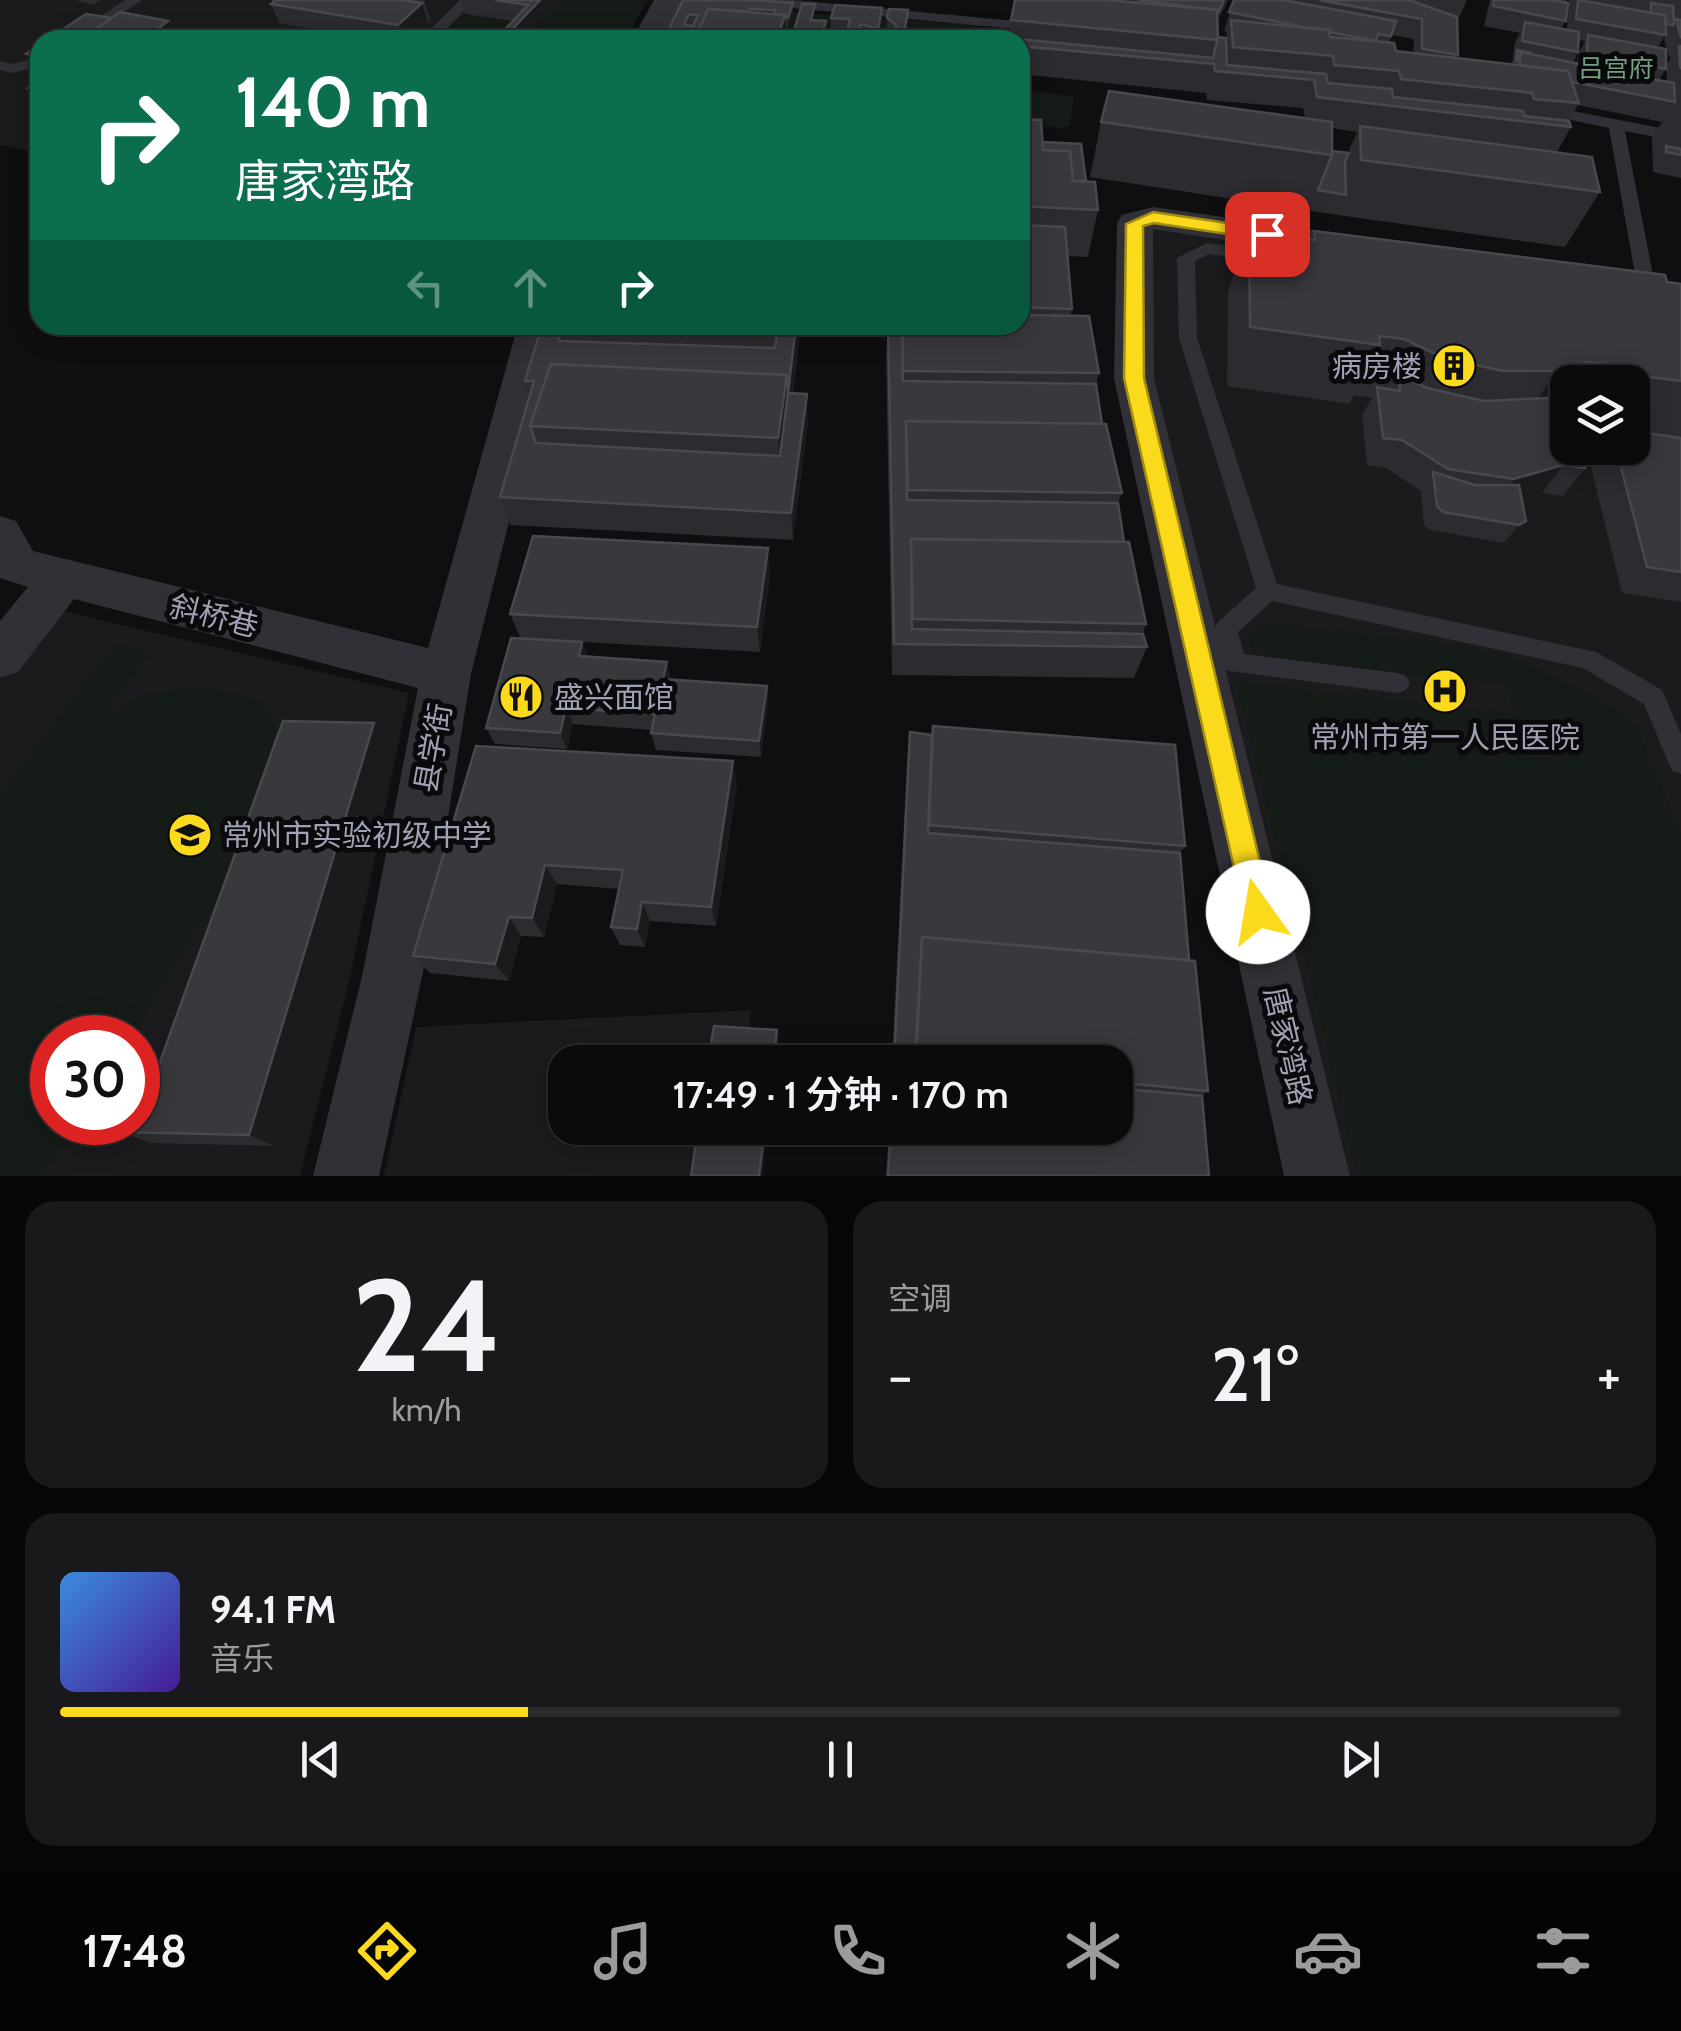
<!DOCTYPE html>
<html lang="zh">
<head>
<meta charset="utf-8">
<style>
  :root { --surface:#0b0b0d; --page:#19191b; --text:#f1f3f6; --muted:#9a9b9d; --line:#2b2b2e; --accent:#fbda1c }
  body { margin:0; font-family:Cabin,"Noto Sans SC",sans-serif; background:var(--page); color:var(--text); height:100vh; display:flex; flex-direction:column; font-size:38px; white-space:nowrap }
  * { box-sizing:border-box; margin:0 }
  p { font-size:32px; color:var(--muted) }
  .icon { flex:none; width:55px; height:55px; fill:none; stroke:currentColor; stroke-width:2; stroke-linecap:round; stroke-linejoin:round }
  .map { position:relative; height:1176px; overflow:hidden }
  .panel { display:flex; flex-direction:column; gap:25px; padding:25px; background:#060607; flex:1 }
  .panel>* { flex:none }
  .hud { position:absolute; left:30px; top:30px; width:1000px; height:305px; border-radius:30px; box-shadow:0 5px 25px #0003,0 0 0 2px var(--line); background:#0b6e4f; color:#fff; overflow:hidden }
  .fabs { position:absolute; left:1550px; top:365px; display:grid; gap:20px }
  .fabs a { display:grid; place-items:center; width:100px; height:100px; border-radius:20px; background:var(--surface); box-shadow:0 5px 25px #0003,0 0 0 2px var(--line); font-size:50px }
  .speed { position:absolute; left:30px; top:1015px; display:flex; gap:20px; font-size:50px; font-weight:700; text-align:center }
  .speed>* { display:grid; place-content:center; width:130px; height:130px; border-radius:50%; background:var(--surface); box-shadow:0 5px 25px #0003,0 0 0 2px var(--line); line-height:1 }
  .speed .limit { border:15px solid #d22; background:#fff; color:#111 }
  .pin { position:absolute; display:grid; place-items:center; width:85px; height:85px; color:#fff; margin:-42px; border-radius:20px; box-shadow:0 5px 15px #0006 }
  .me { position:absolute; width:110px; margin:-55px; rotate:347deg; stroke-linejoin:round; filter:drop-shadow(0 0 8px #0008) }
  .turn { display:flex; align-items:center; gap:35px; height:210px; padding:0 40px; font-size:45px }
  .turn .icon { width:130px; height:130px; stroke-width:2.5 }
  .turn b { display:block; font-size:70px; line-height:85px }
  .lanes { display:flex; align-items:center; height:95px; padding:0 40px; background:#0003; justify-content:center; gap:50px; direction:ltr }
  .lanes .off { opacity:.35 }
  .big { font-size:75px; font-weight:600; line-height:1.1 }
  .panel .widget { flex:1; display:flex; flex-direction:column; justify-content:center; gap:15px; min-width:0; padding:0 35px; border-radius:30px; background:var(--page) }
  .panel .dial { align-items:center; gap:0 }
  .dial b { font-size:130px; line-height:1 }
  .song { display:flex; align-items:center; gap:30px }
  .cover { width:120px; height:120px; border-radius:15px; background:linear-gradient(135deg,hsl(210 70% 55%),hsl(260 70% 35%)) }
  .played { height:10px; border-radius:5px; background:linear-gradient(90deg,var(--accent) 30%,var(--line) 30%) }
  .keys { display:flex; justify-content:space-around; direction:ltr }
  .heat { display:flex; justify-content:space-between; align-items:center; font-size:55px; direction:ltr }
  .panel .tiles { flex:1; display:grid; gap:25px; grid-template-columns:1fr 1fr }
  .widget:last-child { grid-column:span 2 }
  .trip { position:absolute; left:548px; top:1045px; width:585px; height:100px; border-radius:30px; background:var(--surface); box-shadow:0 5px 25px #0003,0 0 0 2px var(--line); font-weight:600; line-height:100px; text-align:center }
  .dock { display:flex; height:160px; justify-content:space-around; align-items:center; background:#040405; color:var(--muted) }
  .dock .icon { width:70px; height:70px }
  .dock .selected { color:var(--accent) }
  .dock b { font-size:45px; color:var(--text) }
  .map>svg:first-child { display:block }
  .built { fill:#1b1b1e; fill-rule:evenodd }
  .green { fill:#151b17 }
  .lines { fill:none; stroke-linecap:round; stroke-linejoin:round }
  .lane { fill:#303036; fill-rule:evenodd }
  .street { fill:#303036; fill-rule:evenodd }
  .wall { fill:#2c2b2f; fill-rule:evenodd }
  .shaded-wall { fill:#1b1a1d }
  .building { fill:#38383d; stroke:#48484f; stroke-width:2.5; fill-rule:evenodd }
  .route { fill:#fbda1c; stroke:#a38e12; stroke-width:2.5 }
  .labels { text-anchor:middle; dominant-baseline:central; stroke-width:10; stroke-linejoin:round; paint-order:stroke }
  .far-park-label { font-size:25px; fill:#759f7f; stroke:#0a0a0c }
  .poi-label { font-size:30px; fill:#9fa2b2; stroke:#0a0a0c; text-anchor:start }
  .street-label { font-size:30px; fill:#9fa2b2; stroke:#0a0a0c }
</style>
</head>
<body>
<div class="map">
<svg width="1681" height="1176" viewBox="0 0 1681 1176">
  <rect width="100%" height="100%" fill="#0f0f11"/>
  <g class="built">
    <polygon points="0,0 479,0 440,40 40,40 40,153 0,145"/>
    <path d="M1153,218L1681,296V1176H1317L1134,378ZM1568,382H1632V448H1568Z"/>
    <path d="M54,609L409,693L350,977L300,1176H0V680ZM52,1038H138V1122H52Z"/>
    <polygon points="751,1010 749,1039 779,1041 776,1062 565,1062 565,1128 768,1128 762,1176 384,1176 416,1027"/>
  </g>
  <g class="green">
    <polygon points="479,0 647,0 626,40 440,40"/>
    <polygon points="686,5 978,25 975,40 669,40"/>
    <polygon points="1020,89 1074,97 1070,125 1062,128 1020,125"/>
    <polygon points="1264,622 1451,644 1515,658 1608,703 1637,728 1681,833 1681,1176 1358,1176 1236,681 1515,714 1507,685 1262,657 1251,647 1248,635"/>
    <polygon points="114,643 151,652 107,712 155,691 209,687 262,701 289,732 268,820 131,1037 52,1038 52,1122 78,1123 55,1159 35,1176 0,1176 0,792"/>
  </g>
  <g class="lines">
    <g class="lane">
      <polygon points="125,0 142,0 82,40 65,40"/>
      <polygon points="460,0 475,0 435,40 420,40"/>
      <polygon points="742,0 793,0 1037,23 1044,27 1037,31 749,4"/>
      <polygon points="247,28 303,40 242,35 242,29"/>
      <polygon points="40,57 40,66 12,73 0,70 0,61 12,64"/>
      <polygon points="1542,105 1681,132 1681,142 1625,131 1656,291 1653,295 1641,295 1638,291 1609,128 1537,113 1537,107"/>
      <polygon points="1207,243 1270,251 1279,257 1270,263 1209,254 1195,261 1197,338 1277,584 1596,652 1662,690 1681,734 1681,774 1672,771 1644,704 1583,668 1272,601 1238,632 1244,654 1398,673 1406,676 1410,683 1406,690 1398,693 1192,666 1188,659 1192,652 1220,651 1214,629 1218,622 1256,588 1179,338 1177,258"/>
    </g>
    <g class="street">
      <polygon points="654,0 684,0 662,40 632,40"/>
      <polygon points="1153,207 1335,233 1348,237 1353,245 1348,253 1335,257 1153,229 1154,378 1350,1176 1284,1176 1114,378 1117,223 1122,215"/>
      <polygon points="518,325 558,325 471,674 423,972 379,1176 313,1176 363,972 418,688 74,599 18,672 0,678 0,621 28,587 0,578 0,516 16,521 33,551 428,648"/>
    </g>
  </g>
  <g class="wall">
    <polygon points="75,0 101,0 93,5"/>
    <polygon points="275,0 455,0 431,23 428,22 409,40 376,40 279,23 271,4"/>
    <polygon points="461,0 561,0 513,21 465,14"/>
    <polygon points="683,0 793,13 788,27 786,27 784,40 665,40 665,37"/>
    <path d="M1015,0H1228L1217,23L1218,37L1226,38L1227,32L1224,31L1234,0H1467L1457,22L1458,55L1457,58L1512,64L1515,42L1520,33L1484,26L1490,0H1567L1566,21L1561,29L1567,30L1569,0H1681V178L1653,172L1652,138L1667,113L1662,122L1578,105L1569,121L1571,127L1557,152L1600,192L1565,247L1338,215L1090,177L1101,122L1305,118L1303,108L1207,100L1206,93L1020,74V40H1008ZM1392,35L1414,39L1413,53L1396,51L1389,43ZM1665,35L1664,39L1669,57L1671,58L1666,65L1667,82L1659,80L1666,69L1658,48ZM1579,40L1585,41L1578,55L1577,63H1573L1578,52ZM1332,128L1357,132L1348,153L1332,151Z"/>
    <polygon points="908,10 908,20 896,35 887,28 887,18"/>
    <polygon points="831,18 882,18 877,38 864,35 864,40 848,29 831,28"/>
    <polygon points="40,45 40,74 38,74 26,54"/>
    <polygon points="40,79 40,106 28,88"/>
    <polygon points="1020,119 1043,142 1086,181 1098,210 1088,257 1067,256 1072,309 1070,316 1099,373 1096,384 1102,424 1122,493 1118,503 1124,542 1146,624 1143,634 1147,647 1134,678 892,675 886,359 888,325 1020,325"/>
    <polygon points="1314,231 1681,284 1681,602 1622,593 1588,455 1595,448 1632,448 1632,382 1568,382 1568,448 1585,468 1563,496 1542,493 1522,498 1526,521 1511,540 1504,543 1430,530 1424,525 1421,491 1386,468 1367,465 1362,415 1372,398 1354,395 1349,404 1227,386 1228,292 1249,232 1311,240"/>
    <polygon points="542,325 801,325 793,393 808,422 793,540 510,525 500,497 529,396 525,381"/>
    <polygon points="770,575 760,652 582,642 587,656 671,679 767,686 768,703 761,757 656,750 651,733 652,730 573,724 567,749 495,744 486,728 521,639 510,614"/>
    <polygon points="374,723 391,746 274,1146 151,1143 120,1132 152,1084"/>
    <polygon points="933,726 1185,846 1180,853 1189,960 1208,1091 1202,1096 1209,1176 886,1176 889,1128 1115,1128 1115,1062 892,1062 907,761 910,732 932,735"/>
    <polygon points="476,746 737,784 716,926 650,921 645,947 620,945 611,927 619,889 557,884 544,937 521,936 509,981 430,973 413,956"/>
  </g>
  <g class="shaded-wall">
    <polygon points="0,0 71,0 0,40"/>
    <polygon points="424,0 455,0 431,23"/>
    <polygon points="532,0 561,0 525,40 502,40"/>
    <polygon points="1224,0 1226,0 1222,11 1213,31"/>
    <polygon points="422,3 428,22 409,40 402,40 398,25"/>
    <polygon points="793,3 793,13 788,27 788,18"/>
    <polygon points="785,15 786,34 784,40 778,40"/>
    <polygon points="168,21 177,40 143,40"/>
    <polygon points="796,325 801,325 781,483 778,438 787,375"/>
    <polygon points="1589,362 1574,382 1568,382 1568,392 1547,420 1516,430 1557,371"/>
    <polygon points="807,394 808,422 793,540 791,513"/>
    <polygon points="1563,465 1542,493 1494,506 1514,479"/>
    <polygon points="1526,521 1511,540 1504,543 1519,525"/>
    <polygon points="768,548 770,575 760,652 757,627"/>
    <polygon points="582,642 588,660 579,656"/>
    <polygon points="667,662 671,679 663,679"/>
    <polygon points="767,686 768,703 761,757 759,741"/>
    <polygon points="566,708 573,724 567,749 560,733"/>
    <polygon points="374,723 391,746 274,1146 249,1135"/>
    <polygon points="733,761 737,784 716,926 711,907"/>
    <polygon points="545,865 557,884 544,937 532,918"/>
    <polygon points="642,902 650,921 645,947 637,929"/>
    <polygon points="509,917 521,936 509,981 495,964"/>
    <polygon points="777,1030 779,1041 776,1062 773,1062"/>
    <polygon points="765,1128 768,1128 762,1176 759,1176"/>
  </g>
  <g class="building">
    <polygon points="275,0 403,0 422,3 398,25 271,4"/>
    <polygon points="495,0 532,0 530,2 533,0 540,0 502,40 495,40 528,5"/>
    <path d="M683,0H753L793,3L788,18L785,17V15L774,14L775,10L749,9L748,12L708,9L699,30L700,40H690L691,37H665ZM688,15H698L693,26L684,25Z"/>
    <polygon points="1015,0 1107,0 1217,10 1218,40 1011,20"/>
    <polygon points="1138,0 1224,0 1219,12 1217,10"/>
    <polygon points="1234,0 1283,0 1396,21 1391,36 1378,34 1376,41 1329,32 1329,30 1308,28 1229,12"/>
    <polygon points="1319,0 1409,0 1457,17 1458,55 1422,49 1422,19"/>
    <polygon points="1494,0 1552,0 1568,3 1566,21 1493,6"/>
    <polygon points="1578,0 1665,15 1666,35 1576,19"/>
    <polygon points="1651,3 1673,6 1674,23 1673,25 1666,24 1665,15 1651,13"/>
    <polygon points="802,4 815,4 811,20 826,21 820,40 791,40"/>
    <polygon points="835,5 882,8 878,29 861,24 859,28 864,29 862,40 845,40 850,19 831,18"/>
    <polygon points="708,9 785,15 778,36 699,30"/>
    <polygon points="889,9 908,10 903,40 897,40 896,25 887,18"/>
    <polygon points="120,12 168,21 143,40 81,40"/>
    <polygon points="86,14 111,18 81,40 47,40"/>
    <polygon points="1676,19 1681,20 1681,38"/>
    <polygon points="1231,20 1329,30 1330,37 1394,43 1396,51 1568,71 1579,103 1534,99 1532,93 1401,79 1399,71 1334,65 1333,56 1233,47"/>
    <polygon points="1525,22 1579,32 1578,52 1522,41"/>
    <polygon points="1588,35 1666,49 1666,69 1587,54"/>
    <polygon points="1218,37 1226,38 1227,65 1326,74 1328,83 1392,89 1393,97 1523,111 1524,116 1569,121 1571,127 1317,97 1314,80 1215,71 1214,64 1020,46 1020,40 1009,40 1009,38 1213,58"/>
    <polygon points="40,45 40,57 26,54"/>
    <polygon points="1679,46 1681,46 1681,68 1680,67"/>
    <polygon points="1517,50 1531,53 1531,54 1521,52 1516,62"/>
    <polygon points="1521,52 1580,64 1578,83 1572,82 1568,71 1519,65"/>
    <polygon points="1583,66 1674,83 1675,102 1583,84"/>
    <polygon points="40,79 40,90 28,88"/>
    <polygon points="1109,91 1332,122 1332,155 1101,122"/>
    <polygon points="1020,119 1041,120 1043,150 1070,151 1073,181 1095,182 1098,210 1020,206"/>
    <polygon points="1360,126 1592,157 1600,192 1361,160"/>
    <polygon points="1043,142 1081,144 1086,181 1073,181 1070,151 1043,150"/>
    <polygon points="1666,146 1681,149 1681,155 1666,152"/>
    <polygon points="1332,151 1349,153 1345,161 1346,195 1318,190 1332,155"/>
    <polygon points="1020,225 1065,227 1072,309 1020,307"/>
    <polygon points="1314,231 1665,275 1667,282 1681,284 1681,381 1617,373 1614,365 1589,362 1557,371 1503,371 1444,358 1404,339 1379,336 1380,345 1250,327 1249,232 1315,240"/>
    <polygon points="1020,315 1089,316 1099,373 903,371 903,325 1020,325"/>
    <path d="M542,325H556L560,341L775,348L778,325H796L788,393L807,394L791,513L500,497L534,381H525ZM551,364L787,375L788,393L780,456L536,443L530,426Z"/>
    <polygon points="624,325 775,325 774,330"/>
    <polygon points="888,325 902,325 903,381 1096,384 1102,424 906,421 907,500 1118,503 1124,542 911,539 912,629 1143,634 1147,647 894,644"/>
    <polygon points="551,364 787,375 778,438 530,426"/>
    <polygon points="1399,375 1427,388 1484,401 1548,398 1551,412 1568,414 1568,448 1580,448 1585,468 1563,465 1514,479 1448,469 1402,440 1383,438 1377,387 1400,391"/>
    <polygon points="906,421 1106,424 1122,493 908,490"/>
    <polygon points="1632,431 1681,438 1681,572 1647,567 1616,448 1632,448"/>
    <polygon points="1433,472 1475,485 1519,485 1526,521 1519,525 1443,512 1437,506"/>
    <polygon points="533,536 768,548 757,627 510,614"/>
    <polygon points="911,539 1129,542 1146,624 913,619"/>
    <polygon points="511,638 582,642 579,656 667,662 663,679 767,686 759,741 651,733 655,714 566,708 560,733 486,728"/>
    <polygon points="283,721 374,723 249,1135 120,1132 124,1122 138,1122 138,1084 152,1084"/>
    <polygon points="933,726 1175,745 1185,846 929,825"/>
    <polygon points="910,732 932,735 928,833 1180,853 1189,960 922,937 915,1062 894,1062"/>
    <polygon points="476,746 733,761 711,907 642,902 637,929 611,927 623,870 545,865 532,918 509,917 495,964 413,956"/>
    <polygon points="922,937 1195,961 1208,1091 1115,1082 1115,1062 916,1062"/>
    <polygon points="714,1026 777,1030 773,1062 708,1062"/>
    <polygon points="1115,1088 1202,1096 1209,1176 888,1176 891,1128 1115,1128"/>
    <polygon points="698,1128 765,1128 759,1176 691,1176"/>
  </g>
  <polygon class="route" points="1153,212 1267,229 1276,234 1267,240 1154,223 1143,226 1144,378 1272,912 1268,922 1258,926 1248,922 1244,912 1124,378 1126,224"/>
  <defs>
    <symbol id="building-disc" viewBox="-11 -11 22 22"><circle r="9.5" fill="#fbda1c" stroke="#0a0a0c"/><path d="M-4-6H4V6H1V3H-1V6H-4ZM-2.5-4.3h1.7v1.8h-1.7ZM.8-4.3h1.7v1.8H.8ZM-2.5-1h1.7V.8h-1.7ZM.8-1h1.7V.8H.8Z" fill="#111"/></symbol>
    <symbol id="hospital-disc" viewBox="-11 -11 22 22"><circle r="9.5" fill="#fbda1c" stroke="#0a0a0c"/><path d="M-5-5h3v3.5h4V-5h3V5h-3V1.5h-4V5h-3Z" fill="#111"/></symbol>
    <symbol id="restaurant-disc" viewBox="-11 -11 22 22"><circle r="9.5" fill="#fbda1c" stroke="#0a0a0c"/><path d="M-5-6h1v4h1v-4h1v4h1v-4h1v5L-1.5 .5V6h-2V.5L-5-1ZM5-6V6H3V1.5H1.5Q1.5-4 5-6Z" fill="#111"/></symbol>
    <symbol id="school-disc" viewBox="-11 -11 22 22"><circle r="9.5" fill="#fbda1c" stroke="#0a0a0c"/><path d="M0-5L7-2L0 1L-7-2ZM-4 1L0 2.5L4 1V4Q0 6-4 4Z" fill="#111"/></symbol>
  </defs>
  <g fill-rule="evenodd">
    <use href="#building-disc" x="1429" y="341" width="50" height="50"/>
    <use href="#hospital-disc" x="1420" y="666" width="50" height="50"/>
    <use href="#restaurant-disc" x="496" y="672" width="50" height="50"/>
    <use href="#school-disc" x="165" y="810" width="50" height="50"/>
  </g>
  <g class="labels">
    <g class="far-park-label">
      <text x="1616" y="68">吕宫府</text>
    </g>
    <g class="poi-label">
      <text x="1422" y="366" text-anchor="end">病房楼</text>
      <text x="554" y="697">盛兴面馆</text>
      <text x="1445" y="737" text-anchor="middle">常州市第一人民医院</text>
      <text x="222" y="835">常州市实验初级中学</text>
    </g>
    <g class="street-label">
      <text transform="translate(214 616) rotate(14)">斜桥巷</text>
      <text transform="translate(433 748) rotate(-80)">县学街</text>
      <text transform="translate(1288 1046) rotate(77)">唐家湾路</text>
    </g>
  </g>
</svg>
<div class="fabs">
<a><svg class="icon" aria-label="layers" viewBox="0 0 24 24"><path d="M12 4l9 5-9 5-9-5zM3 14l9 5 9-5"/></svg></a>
</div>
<div class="speed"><div class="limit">30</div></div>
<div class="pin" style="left:1267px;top:234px;background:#d93025"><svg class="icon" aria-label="arrive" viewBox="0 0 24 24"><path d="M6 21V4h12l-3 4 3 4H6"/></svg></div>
<svg class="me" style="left:1258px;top:912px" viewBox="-20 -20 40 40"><circle r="19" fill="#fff"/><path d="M0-13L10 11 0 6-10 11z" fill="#fbda1c"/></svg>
<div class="trip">17:49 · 1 分钟 · 170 m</div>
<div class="hud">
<div class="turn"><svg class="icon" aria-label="right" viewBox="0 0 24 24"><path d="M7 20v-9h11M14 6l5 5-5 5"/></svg><div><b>140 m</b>唐家湾路</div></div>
<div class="lanes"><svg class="icon off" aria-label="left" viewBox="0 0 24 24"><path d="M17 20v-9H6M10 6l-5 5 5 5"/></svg><svg class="icon off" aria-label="ahead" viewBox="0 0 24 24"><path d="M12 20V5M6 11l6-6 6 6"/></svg><svg class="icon" aria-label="right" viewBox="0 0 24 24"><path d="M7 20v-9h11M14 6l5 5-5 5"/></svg></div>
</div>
</div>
<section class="panel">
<div class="tiles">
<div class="widget dial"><b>24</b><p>km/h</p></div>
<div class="widget"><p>空调</p>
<div class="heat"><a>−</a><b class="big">21°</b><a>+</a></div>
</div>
<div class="widget">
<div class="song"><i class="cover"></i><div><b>94.1 FM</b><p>音乐</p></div></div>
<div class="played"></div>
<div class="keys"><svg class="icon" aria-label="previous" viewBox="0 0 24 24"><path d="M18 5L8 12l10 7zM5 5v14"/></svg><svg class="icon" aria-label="pause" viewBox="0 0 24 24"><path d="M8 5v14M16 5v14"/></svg><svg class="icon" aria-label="next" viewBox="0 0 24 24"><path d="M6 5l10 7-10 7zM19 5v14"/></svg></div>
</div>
</div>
</section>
<nav class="dock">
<b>17:48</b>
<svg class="icon selected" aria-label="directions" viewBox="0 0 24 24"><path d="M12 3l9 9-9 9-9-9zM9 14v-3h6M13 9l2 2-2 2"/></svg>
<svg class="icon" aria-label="music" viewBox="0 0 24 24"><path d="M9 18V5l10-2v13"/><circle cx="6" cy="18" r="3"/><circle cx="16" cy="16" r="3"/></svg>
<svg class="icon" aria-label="phone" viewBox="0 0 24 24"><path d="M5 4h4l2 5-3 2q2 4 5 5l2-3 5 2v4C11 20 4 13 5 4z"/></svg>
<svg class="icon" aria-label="climate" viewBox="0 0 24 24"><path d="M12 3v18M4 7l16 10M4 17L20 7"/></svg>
<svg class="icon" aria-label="car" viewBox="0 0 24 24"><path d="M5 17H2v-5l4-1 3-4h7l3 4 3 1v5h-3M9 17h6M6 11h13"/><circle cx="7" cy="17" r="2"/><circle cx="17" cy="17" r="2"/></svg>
<svg class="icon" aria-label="filters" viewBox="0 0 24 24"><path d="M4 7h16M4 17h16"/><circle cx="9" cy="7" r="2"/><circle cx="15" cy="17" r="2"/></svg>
</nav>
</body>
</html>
